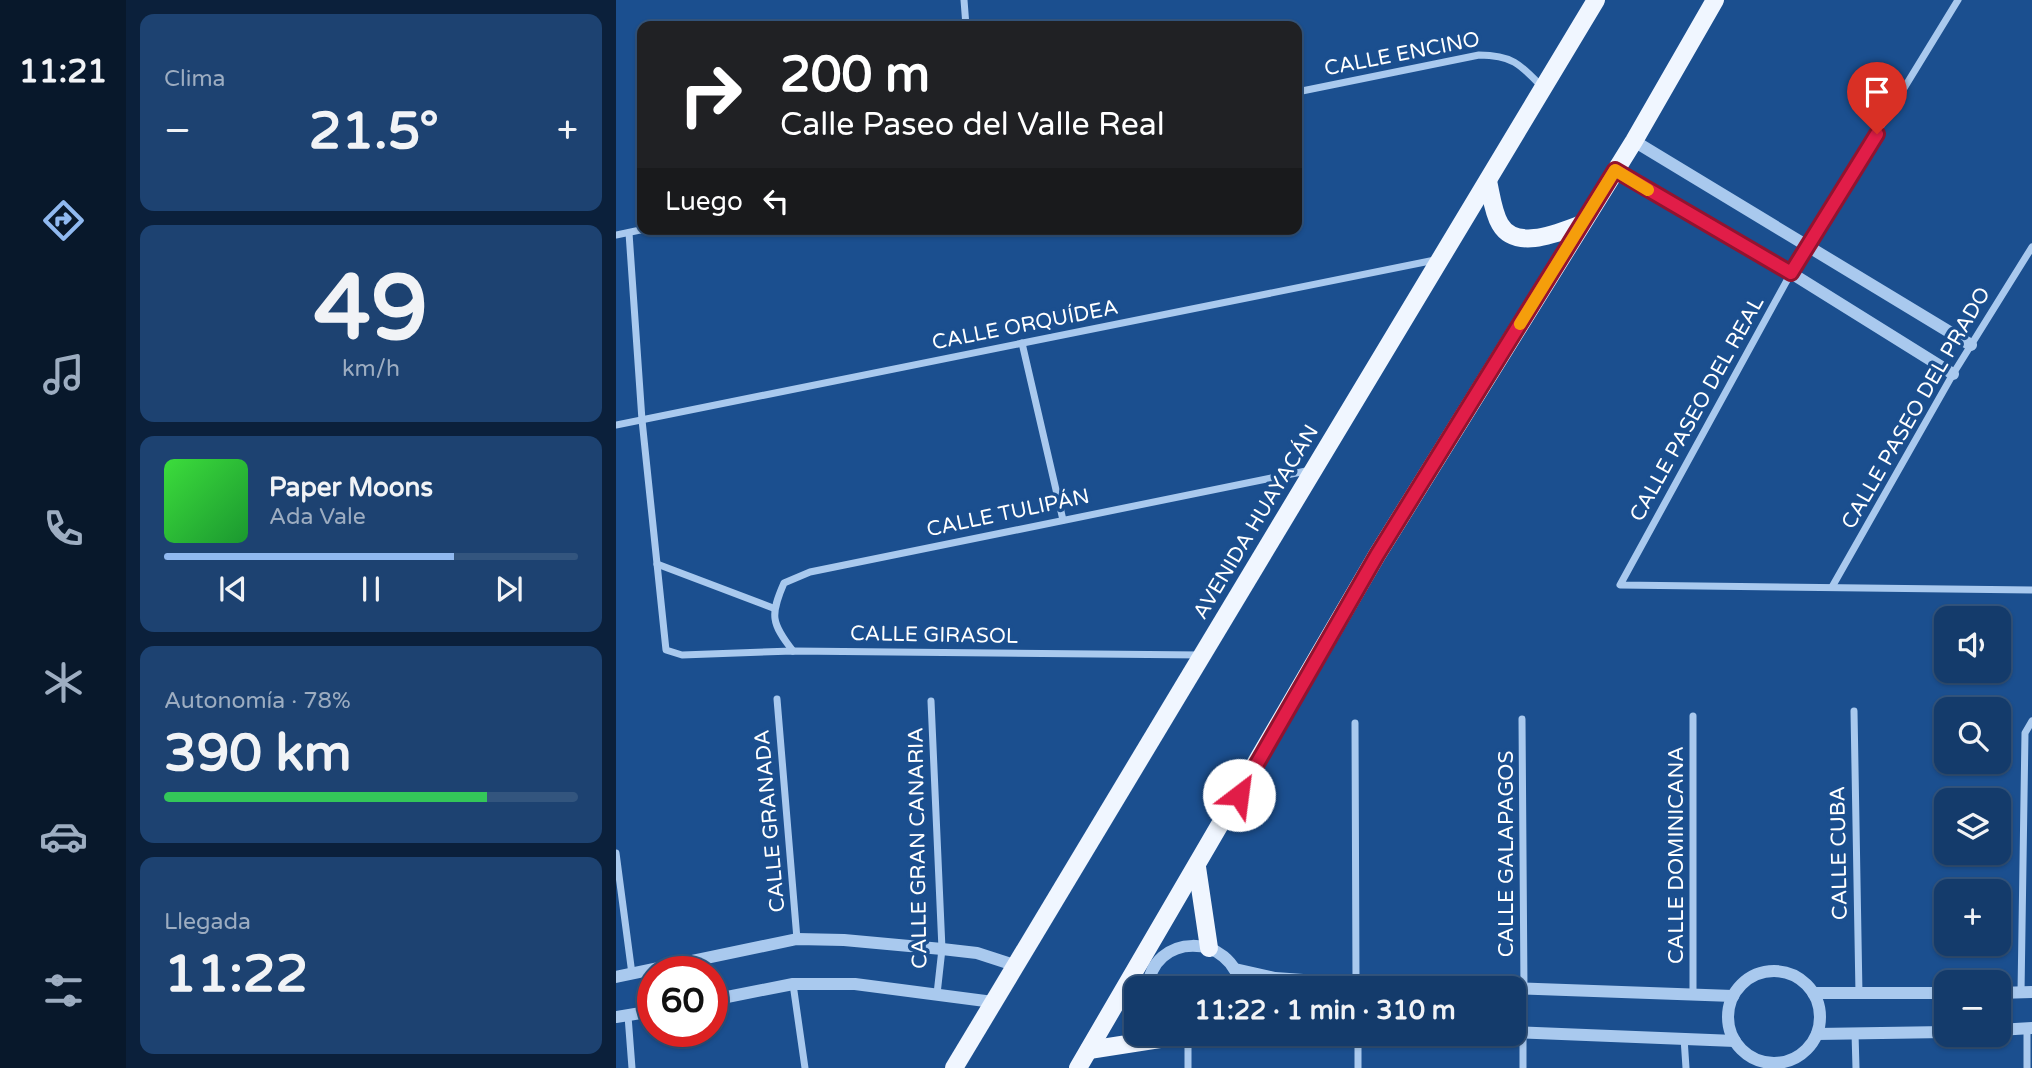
<!DOCTYPE html>
<html lang="es">
<head>
<meta charset="utf-8">
<style>
  :root { --surface:#143b6b; --page:#1d4271; --text:#f1f3f6; --muted:#9dadc1; --line:#33557e; --accent:#90b9f0 }
  body { margin:0; font-family:"Varela Round",sans-serif; background:var(--page); color:var(--text); height:100vh; display:flex; flex-direction:column; font-size:26px; white-space:nowrap }
  * { box-sizing:border-box; margin:0 }
  p { font-size:23px; color:var(--muted) }
  .icon { flex:none; width:38px; height:38px; fill:none; stroke:currentColor; stroke-width:2; stroke-linecap:round; stroke-linejoin:round }
  .map { position:relative; flex:1; overflow:hidden }
  .panel { display:flex; flex-direction:column; gap:14px; padding:14px; background:#0b203b; width:490px }
  .panel>* { flex:none }
  .hud { position:absolute; left:21px; top:21px; width:665px; height:214px; border-radius:14px; box-shadow:0 2px 5px #0004,0 0 0 2px var(--line); background:#202124; color:#fff; overflow:hidden }
  .tools { position:absolute; left:1318px; top:606px; display:grid; gap:14px }
  .tools a { display:grid; place-items:center; width:77px; height:77px; border-radius:14px; background:var(--surface); box-shadow:0 2px 5px #0004,0 0 0 2px var(--line); font-size:35px }
  .speed { position:absolute; left:21px; top:956px; display:flex; gap:14px; font-size:35px; font-weight:700; text-align:center }
  .speed>* { display:grid; place-content:center; width:91px; height:91px; border-radius:50%; background:var(--surface); box-shadow:0 2px 5px #0004,0 0 0 2px var(--line); line-height:1 }
  .speed .limit { border:10px solid #d22; background:#fff; color:#111 }
  .pin { position:absolute; display:grid; place-items:center; width:60px; height:60px; color:#fff; margin:-72px -30px; border-radius:50% 50% 50% 0; rotate:-45deg; box-shadow:0 0 7px #0007 }
  .pin .icon { rotate:45deg }
  .me { position:absolute; width:77px; margin:-38px; rotate:30deg; stroke-linejoin:round; filter:drop-shadow(0 0 5px #0008) }
  .turn { display:flex; align-items:center; gap:24px; height:147px; padding:0 28px; font-size:32px }
  .turn .icon { width:91px; height:91px; stroke-width:2.5 }
  .turn b { display:block; font-size:49px; line-height:60px }
  .then { display:flex; align-items:center; height:66px; padding:0 28px; background:#0003; gap:14px; font-size:26px }
  .big { font-size:52px; font-weight:800; line-height:1.1 }
  .panel .card { flex:1; display:flex; flex-direction:column; justify-content:center; gap:10px; min-width:0; padding:0 24px; border-radius:14px; background:var(--page) }
  .panel .dial { align-items:center; gap:0 }
  .dial b { font-size:91px; line-height:1 }
  .song { display:flex; align-items:center; gap:21px }
  .cover { width:84px; height:84px; border-radius:10px; background:linear-gradient(135deg,hsl(120 70% 55%),hsl(130 70% 35%)) }
  .played { height:7px; border-radius:4px; background:linear-gradient(90deg,var(--accent) 70%,var(--line) 70%) }
  .keys { display:flex; justify-content:space-around; direction:ltr }
  .heat { display:flex; justify-content:space-between; align-items:center; font-size:38px; direction:ltr }
  .charge { height:10px; border-radius:5px; background:linear-gradient(90deg,#34c759 78%,var(--line) 0) }
  .trip { position:absolute; left:508px; top:976px; width:402px; height:70px; border-radius:14px; background:var(--surface); box-shadow:0 2px 5px #0004,0 0 0 2px var(--line); font-weight:800; line-height:70px; text-align:center }
  main { display:flex; flex:1; min-height:0 }
  .menu { display:flex; flex-direction:column; width:126px; justify-content:space-around; align-items:center; background:#08182b; color:var(--muted) }
  .menu .icon { width:49px; height:49px }
  .menu .selected { color:var(--accent) }
  .menu b { font-size:32px; color:var(--text) }
  .map>svg:first-child { display:block }
  .lines { fill:none; stroke-linecap:round; stroke-linejoin:round }
  .minor { stroke:#a9c9ee; stroke-width:7 }
  .tertiary { stroke:#a9c9ee; stroke-width:12 }
  .primary { stroke:#f0f6ff; stroke-width:18 }
  .route-casing { stroke:#92132f; stroke-width:18 }
  .route { stroke:#e11d48; stroke-width:12 }
  .slow { stroke:#f59e0b; stroke-width:12 }
  .labels { text-anchor:middle; dominant-baseline:central; stroke-width:7; stroke-linejoin:round; paint-order:stroke }
  .street-label { font-size:21px; fill:#fff; stroke:#1b4f8f }
</style>
</head>
<body>
<main>
<nav class="menu">
<b>11:21</b>
<svg class="icon selected" aria-label="directions" viewBox="0 0 24 24"><path d="M12 3l9 9-9 9-9-9zM9 14v-3h6M13 9l2 2-2 2"/></svg>
<svg class="icon" aria-label="music" viewBox="0 0 24 24"><path d="M9 18V5l10-2v13"/><circle cx="6" cy="18" r="3"/><circle cx="16" cy="16" r="3"/></svg>
<svg class="icon" aria-label="phone" viewBox="0 0 24 24"><path d="M5 4h4l2 5-3 2q2 4 5 5l2-3 5 2v4C11 20 4 13 5 4z"/></svg>
<svg class="icon" aria-label="climate" viewBox="0 0 24 24"><path d="M12 3v18M4 7l16 10M4 17L20 7"/></svg>
<svg class="icon" aria-label="car" viewBox="0 0 24 24"><path d="M5 17H2v-5l4-1 3-4h7l3 4 3 1v5h-3M9 17h6M6 11h13"/><circle cx="7" cy="17" r="2"/><circle cx="17" cy="17" r="2"/></svg>
<svg class="icon" aria-label="filters" viewBox="0 0 24 24"><path d="M4 7h16M4 17h16"/><circle cx="9" cy="7" r="2"/><circle cx="15" cy="17" r="2"/></svg>
</nav>
<section class="panel">
<div class="card"><p>Clima</p>
<div class="heat"><a>−</a><b class="big">21.5°</b><a>+</a></div>
</div>
<div class="card dial"><b>49</b><p>km/h</p></div>
<div class="card">
<div class="song"><i class="cover"></i><div><b>Paper Moons</b><p>Ada Vale</p></div></div>
<div class="played"></div>
<div class="keys"><svg class="icon" aria-label="previous" viewBox="0 0 24 24"><path d="M18 5L8 12l10 7zM5 5v14"/></svg><svg class="icon" aria-label="pause" viewBox="0 0 24 24"><path d="M8 5v14M16 5v14"/></svg><svg class="icon" aria-label="next" viewBox="0 0 24 24"><path d="M6 5l10 7-10 7zM19 5v14"/></svg></div>
</div>
<div class="card"><p>Autonomía · 78%</p><b class="big">390 km</b><div class="charge"></div></div>
<div class="card"><p>Llegada</p><b class="big">11:22</b></div>
</section>
<div class="map">
<svg width="1416" height="1068" viewBox="0 0 1416 1068">
  <rect width="100%" height="100%" fill="#1b4f8f"/>
  <g class="lines">
    <g class="minor">
      <polyline points="348,0 350,26"/>
      <polyline points="1342,0 1175,273 1004,585 1416,590"/>
      <path d="M681,92L863,55C897,55 905,65 927,88"/>
      <polyline points="13,233 26,420 50,650 66,655 177,651 585,655"/>
      <polyline points="0,235 29,229"/>
      <polyline points="406,343 447,520"/>
      <polyline points="0,425 819,260"/>
      <polyline points="41,564 157,608"/>
      <polyline points="1216,587 1337,374 1416,247"/>
      <path d="M177,651C155,623 154,615 168,583L194,572L695,470"/>
      <polyline points="161,699 181,939"/>
      <polyline points="315,701 326,949 321,994"/>
      <polyline points="1238,711 1243,994"/>
      <polyline points="906,719 908,988"/>
      <polyline points="739,723 740,982"/>
      <polyline points="0,853 16,974"/>
      <polyline points="177,984 189,1068"/>
      <polyline points="1405,993 1409,733 1416,721"/>
      <polyline points="1077,995 1077,716"/>
      <polyline points="12,1016 16,1068"/>
      <polyline points="1411,1028 1411,1068"/>
      <polyline points="907,1033 907,1068"/>
      <polyline points="1239,1033 1240,1068"/>
      <polyline points="742,1034 742,1068"/>
      <polyline points="1068,1038 1070,1068"/>
      <polyline points="572,1039 572,1068"/>
    </g>
    <g class="tertiary">
      <polyline points="1018,141 1355,345"/>
      <polyline points="999,170 1175,273 1337,374"/>
      <polyline points="619,969 659,978 701,981 1117,996"/>
      <circle cx="1158" cy="1017" r="46"/>
      <polyline points="0,977 181,939 228,940 326,949 361,953 398,965"/>
      <path d="M532,989C535,932 617,931 625,989"/>
      <polyline points="1197,993 1330,993"/>
      <polyline points="1382,993 1416,992"/>
      <polyline points="96,1000 177,984 239,984 377,1002"/>
      <polyline points="0,1017 37,1011"/>
      <polyline points="1382,1030 1416,1028"/>
      <polyline points="898,1032 1119,1041"/>
      <polyline points="559,1034 572,1039 597,1034"/>
      <polyline points="1201,1034 1330,1032"/>
    </g>
    <g class="primary">
      <path d="M872,181C875,194 877,212 884,224C900,252 944,232 966,224"/>
      <polyline points="581,867 593,948"/>
      <polyline points="473,1050 563,1036"/>
      <polyline points="338,1068 980,0"/>
      <polyline points="462,1068 761,555 1018,141 1099,0"/>
    </g>
  </g>
  <g class="lines">
    <defs>
      <polyline id="route" points="623,795 761,555 999,170 1175,273 1261,134"/>
    </defs>
    <use href="#route" class="route-casing"/>
    <use href="#route" class="route"/>
    <polyline class="slow" points="904,324 999,170 1032,190"/>
  </g>
  <g class="labels">
    <g class="street-label">
      <text transform="translate(786 54) rotate(-11)">CALLE ENCINO</text>
      <text transform="translate(409 325) rotate(-11)">CALLE ORQUÍDEA</text>
      <text transform="translate(1300 408) rotate(-60)">CALLE PASEO DEL PRADO</text>
      <text transform="translate(1081 409) rotate(-61)">CALLE PASEO DEL REAL</text>
      <text transform="translate(392 513) rotate(-12)">CALLE TULIPÁN</text>
      <text transform="translate(640 522) rotate(-59)">AVENIDA HUAYACÁN</text>
      <text transform="translate(318 635) rotate(1)">CALLE GIRASOL</text>
      <text transform="translate(154 821) rotate(-95)">CALLE GRANADA</text>
      <text transform="translate(302 848) rotate(-91)">CALLE GRAN CANARIA</text>
      <text transform="translate(1223 853) rotate(-91)">CALLE CUBA</text>
      <text transform="translate(890 854) rotate(-90)">CALLE GALAPAGOS</text>
      <text transform="translate(1060 855) rotate(-90)">CALLE DOMINICANA</text>
    </g>
  </g>
</svg>
<div class="tools">
<a><svg class="icon" aria-label="sound" viewBox="0 0 24 24"><path d="M4 9h4l5-4v14l-5-4H4zM17 9q2 3 0 6"/></svg></a>
<a><svg class="icon" aria-label="search" viewBox="0 0 24 24"><circle cx="10" cy="10" r="6"/><path d="M15 15l6 6"/></svg></a>
<a><svg class="icon" aria-label="layers" viewBox="0 0 24 24"><path d="M12 4l9 5-9 5-9-5zM3 14l9 5 9-5"/></svg></a>
<a>+</a>
<a>−</a>
</div>
<div class="speed"><div class="limit">60</div></div>
<div class="pin" style="left:1261px;top:134px;background:#d93025"><svg class="icon" aria-label="arrive" viewBox="0 0 24 24"><path d="M6 21V4h12l-3 4 3 4H6"/></svg></div>
<svg class="me" style="left:623px;top:795px" viewBox="-20 -20 40 40"><circle r="19" fill="#fff"/><path d="M0-13L10 11 0 6-10 11z" fill="#e11d48"/></svg>
<div class="trip">11:22 · 1 min · 310 m</div>
<div class="hud">
<div class="turn"><svg class="icon" aria-label="right" viewBox="0 0 24 24"><path d="M7 20v-9h11M14 6l5 5-5 5"/></svg><div><b>200 m</b>Calle Paseo del Valle Real</div></div>
<div class="then">Luego<svg class="icon" aria-label="left" viewBox="0 0 24 24"><path d="M17 20v-9H6M10 6l-5 5 5 5"/></svg></div>
</div>
</div>
</main>
</body>
</html>
